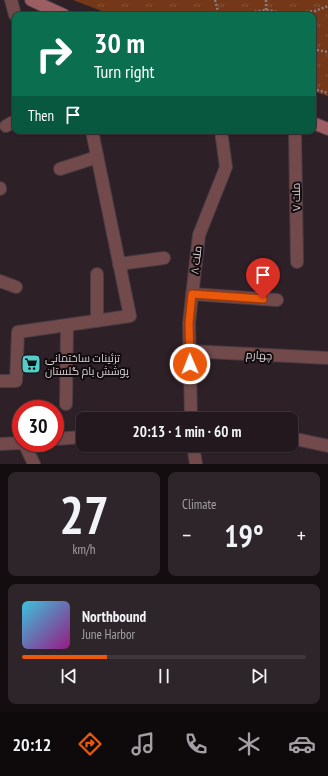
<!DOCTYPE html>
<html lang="en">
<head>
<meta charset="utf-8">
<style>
  :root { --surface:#22181d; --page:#2e252a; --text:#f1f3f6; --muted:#a2a0a4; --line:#3f373b; --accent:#ea580c }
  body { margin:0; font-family:"PT Sans Narrow",Cairo,sans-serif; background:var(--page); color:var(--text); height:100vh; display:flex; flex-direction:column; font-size:15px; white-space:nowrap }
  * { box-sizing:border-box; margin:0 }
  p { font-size:13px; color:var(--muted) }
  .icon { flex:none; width:22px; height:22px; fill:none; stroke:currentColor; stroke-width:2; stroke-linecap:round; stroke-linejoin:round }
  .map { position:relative; height:464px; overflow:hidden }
  .drawer { display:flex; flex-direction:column; gap:8px; padding:8px; background:#130d10; flex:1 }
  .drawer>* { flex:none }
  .banner { position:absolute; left:12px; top:12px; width:304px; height:122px; border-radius:8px; box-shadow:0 1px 3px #0004,0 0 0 1px var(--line); background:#0b6e4f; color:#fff; overflow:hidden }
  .speed { position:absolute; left:12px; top:400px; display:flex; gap:8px; font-size:20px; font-weight:700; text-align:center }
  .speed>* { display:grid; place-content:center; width:52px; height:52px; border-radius:50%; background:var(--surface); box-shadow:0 1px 3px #0004,0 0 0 1px var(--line); line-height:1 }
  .speed .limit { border:6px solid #d22; background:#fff; color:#111 }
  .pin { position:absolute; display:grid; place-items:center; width:34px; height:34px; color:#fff; margin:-41px -17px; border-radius:50% 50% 50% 0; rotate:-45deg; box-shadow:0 0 4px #0007 }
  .pin .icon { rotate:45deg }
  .me { position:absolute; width:44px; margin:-22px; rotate:359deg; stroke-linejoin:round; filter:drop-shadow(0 0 3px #0008) }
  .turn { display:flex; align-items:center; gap:14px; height:84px; padding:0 16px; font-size:18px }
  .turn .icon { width:52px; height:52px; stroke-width:2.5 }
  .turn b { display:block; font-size:28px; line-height:34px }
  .then { display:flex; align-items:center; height:38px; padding:0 16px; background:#0003; gap:8px; font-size:15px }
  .big { font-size:30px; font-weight:700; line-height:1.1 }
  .drawer .tile { flex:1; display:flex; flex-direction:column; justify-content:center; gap:6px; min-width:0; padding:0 14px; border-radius:8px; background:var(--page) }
  .drawer .dial { align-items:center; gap:0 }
  .dial b { font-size:52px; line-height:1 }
  .song { display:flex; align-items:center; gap:12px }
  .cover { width:48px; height:48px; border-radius:6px; background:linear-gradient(135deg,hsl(190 70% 55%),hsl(310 70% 35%)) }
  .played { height:4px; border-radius:2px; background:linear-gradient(90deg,var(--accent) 30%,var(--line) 30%) }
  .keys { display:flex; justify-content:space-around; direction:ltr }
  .heat { display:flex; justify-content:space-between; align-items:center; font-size:22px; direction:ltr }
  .drawer .tiles { flex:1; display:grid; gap:8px; grid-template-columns:1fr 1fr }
  .tile:last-child { grid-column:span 2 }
  .trip { position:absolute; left:76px; top:412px; width:222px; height:40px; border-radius:8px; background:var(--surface); box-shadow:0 1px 3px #0004,0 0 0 1px var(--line); font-weight:700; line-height:40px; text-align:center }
  .tab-bar { display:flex; height:64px; justify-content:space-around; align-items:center; background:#0e0a0c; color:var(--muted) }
  .tab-bar .icon { width:28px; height:28px }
  .tab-bar .on { color:var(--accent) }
  .tab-bar b { font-size:18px; color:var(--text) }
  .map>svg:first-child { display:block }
  .park { fill:url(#park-tufts) }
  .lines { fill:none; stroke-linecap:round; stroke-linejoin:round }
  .street-casing { stroke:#493c43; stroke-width:14 }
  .secondary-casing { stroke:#493c43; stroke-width:14 }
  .path { stroke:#8a7f85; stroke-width:2.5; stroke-dasharray:2 2; stroke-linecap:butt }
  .street { stroke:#724a4c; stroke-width:12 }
  .secondary { stroke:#9d5e63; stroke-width:12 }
  .route-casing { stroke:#983908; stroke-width:10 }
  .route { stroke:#ea580c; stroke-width:7 }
  .labels { text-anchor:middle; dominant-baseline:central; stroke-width:4; stroke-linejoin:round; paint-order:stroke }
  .street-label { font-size:11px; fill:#dbd2d7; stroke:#110b0e }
  .poi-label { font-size:11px; fill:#dbd2d7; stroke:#110b0e; text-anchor:start }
</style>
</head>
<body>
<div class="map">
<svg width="328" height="464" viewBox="0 0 328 464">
  <defs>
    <pattern id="park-tufts" width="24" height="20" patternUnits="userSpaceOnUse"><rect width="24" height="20" fill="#743818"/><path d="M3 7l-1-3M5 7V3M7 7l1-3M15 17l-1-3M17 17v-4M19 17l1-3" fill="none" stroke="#875439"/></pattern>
  </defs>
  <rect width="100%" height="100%" fill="#2d2027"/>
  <polygon class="park" points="73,0 328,0 328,96 313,91 313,15 112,15"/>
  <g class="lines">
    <defs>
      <g id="street">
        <polyline points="11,0 15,15"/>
        <polyline points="6,126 15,121"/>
        <polyline points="295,131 297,262"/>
        <polyline points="60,169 97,157"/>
        <polyline points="0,188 0,189"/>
        <polyline points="119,264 164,258"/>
        <polyline points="97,274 97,321"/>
        <polyline points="0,281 16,287"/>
        <polyline points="192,294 277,300"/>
        <polyline points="189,351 328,358"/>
        <polyline points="0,381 16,381 18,332 130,316 92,131"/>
        <polyline points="66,404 67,325"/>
        <polyline points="191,419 189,323 199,235 226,167 221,131"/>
        <polyline points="291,438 328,446"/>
        <polyline points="55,439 83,437"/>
        <polyline points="24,443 34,464"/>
        <polyline points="0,444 21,443"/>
        <polyline points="193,445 196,464"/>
      </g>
      <g id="secondary">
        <polyline points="31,0 64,15"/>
        <polyline points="313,123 328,129"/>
      </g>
    </defs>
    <use href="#street" class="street-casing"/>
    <use href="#secondary" class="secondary-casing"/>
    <g class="path">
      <polyline points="215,0 219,15"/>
      <polyline points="266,0 266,10"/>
      <polyline points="235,15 266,10 290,14 315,11 328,6"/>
      <polyline points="317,50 328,52"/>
      <polyline points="313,89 328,93"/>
    </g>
    <use href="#street" class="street"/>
    <use href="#secondary" class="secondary"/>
  </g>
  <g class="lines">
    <defs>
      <polyline id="route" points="190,364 189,323 192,294 263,299"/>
    </defs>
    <use href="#route" class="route-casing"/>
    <use href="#route" class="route"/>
  </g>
  <defs>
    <symbol id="supermarket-square" viewBox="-11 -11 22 22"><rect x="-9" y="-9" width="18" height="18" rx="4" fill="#53cdc9" stroke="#110b0e"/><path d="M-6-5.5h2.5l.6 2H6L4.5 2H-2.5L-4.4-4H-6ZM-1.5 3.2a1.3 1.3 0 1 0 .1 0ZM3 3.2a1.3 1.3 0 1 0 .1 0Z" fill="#111"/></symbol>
  </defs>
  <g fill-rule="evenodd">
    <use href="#supermarket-square" x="20" y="353" width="22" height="22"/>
  </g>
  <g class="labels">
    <g class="street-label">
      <text transform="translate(296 197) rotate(-91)">۷ ملت</text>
      <text transform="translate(196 260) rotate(-83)">۸ ملت</text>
      <text transform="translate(259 355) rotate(3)">چهارم</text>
    </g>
    <g class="poi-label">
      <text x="45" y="358">تزئینات ساختمانی<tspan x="45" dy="13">پوشش بام گلستان</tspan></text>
    </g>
  </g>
</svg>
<div class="speed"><div class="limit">30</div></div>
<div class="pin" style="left:263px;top:299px;background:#d93025"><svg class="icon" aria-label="arrive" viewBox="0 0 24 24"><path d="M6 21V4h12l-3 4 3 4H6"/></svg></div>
<svg class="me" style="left:190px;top:364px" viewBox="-20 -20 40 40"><circle r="17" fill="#ea580c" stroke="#fff" stroke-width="3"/><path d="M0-11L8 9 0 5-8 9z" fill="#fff"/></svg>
<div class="trip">20:13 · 1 min · 60 m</div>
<div class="banner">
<div class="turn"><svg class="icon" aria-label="right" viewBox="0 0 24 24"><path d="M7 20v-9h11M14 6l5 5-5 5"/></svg><div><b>30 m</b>Turn right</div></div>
<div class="then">Then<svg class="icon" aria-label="arrive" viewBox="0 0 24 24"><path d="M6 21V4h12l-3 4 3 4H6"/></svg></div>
</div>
</div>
<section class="drawer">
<div class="tiles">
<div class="tile dial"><b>27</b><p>km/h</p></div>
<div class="tile"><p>Climate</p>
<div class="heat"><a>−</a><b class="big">19°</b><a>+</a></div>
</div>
<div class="tile">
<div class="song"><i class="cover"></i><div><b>Northbound</b><p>June Harbor</p></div></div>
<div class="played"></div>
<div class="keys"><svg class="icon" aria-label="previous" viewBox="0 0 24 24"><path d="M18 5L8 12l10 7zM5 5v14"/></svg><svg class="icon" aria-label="pause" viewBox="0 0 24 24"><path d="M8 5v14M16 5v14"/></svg><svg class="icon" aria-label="next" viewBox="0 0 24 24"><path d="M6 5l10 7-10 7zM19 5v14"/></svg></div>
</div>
</div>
</section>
<nav class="tab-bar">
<b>20:12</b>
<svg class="icon on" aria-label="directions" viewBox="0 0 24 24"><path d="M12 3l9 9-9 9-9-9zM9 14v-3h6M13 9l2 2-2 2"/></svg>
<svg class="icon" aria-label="music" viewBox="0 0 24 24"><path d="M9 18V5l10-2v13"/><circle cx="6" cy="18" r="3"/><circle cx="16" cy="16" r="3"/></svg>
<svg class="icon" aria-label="phone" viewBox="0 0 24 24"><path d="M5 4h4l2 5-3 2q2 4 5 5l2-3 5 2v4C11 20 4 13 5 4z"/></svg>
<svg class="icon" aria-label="climate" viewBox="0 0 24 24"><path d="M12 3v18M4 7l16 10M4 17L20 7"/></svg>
<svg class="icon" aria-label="car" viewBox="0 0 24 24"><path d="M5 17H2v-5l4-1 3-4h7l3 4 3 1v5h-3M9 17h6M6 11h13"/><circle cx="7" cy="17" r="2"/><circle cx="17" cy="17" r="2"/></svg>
</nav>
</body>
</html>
